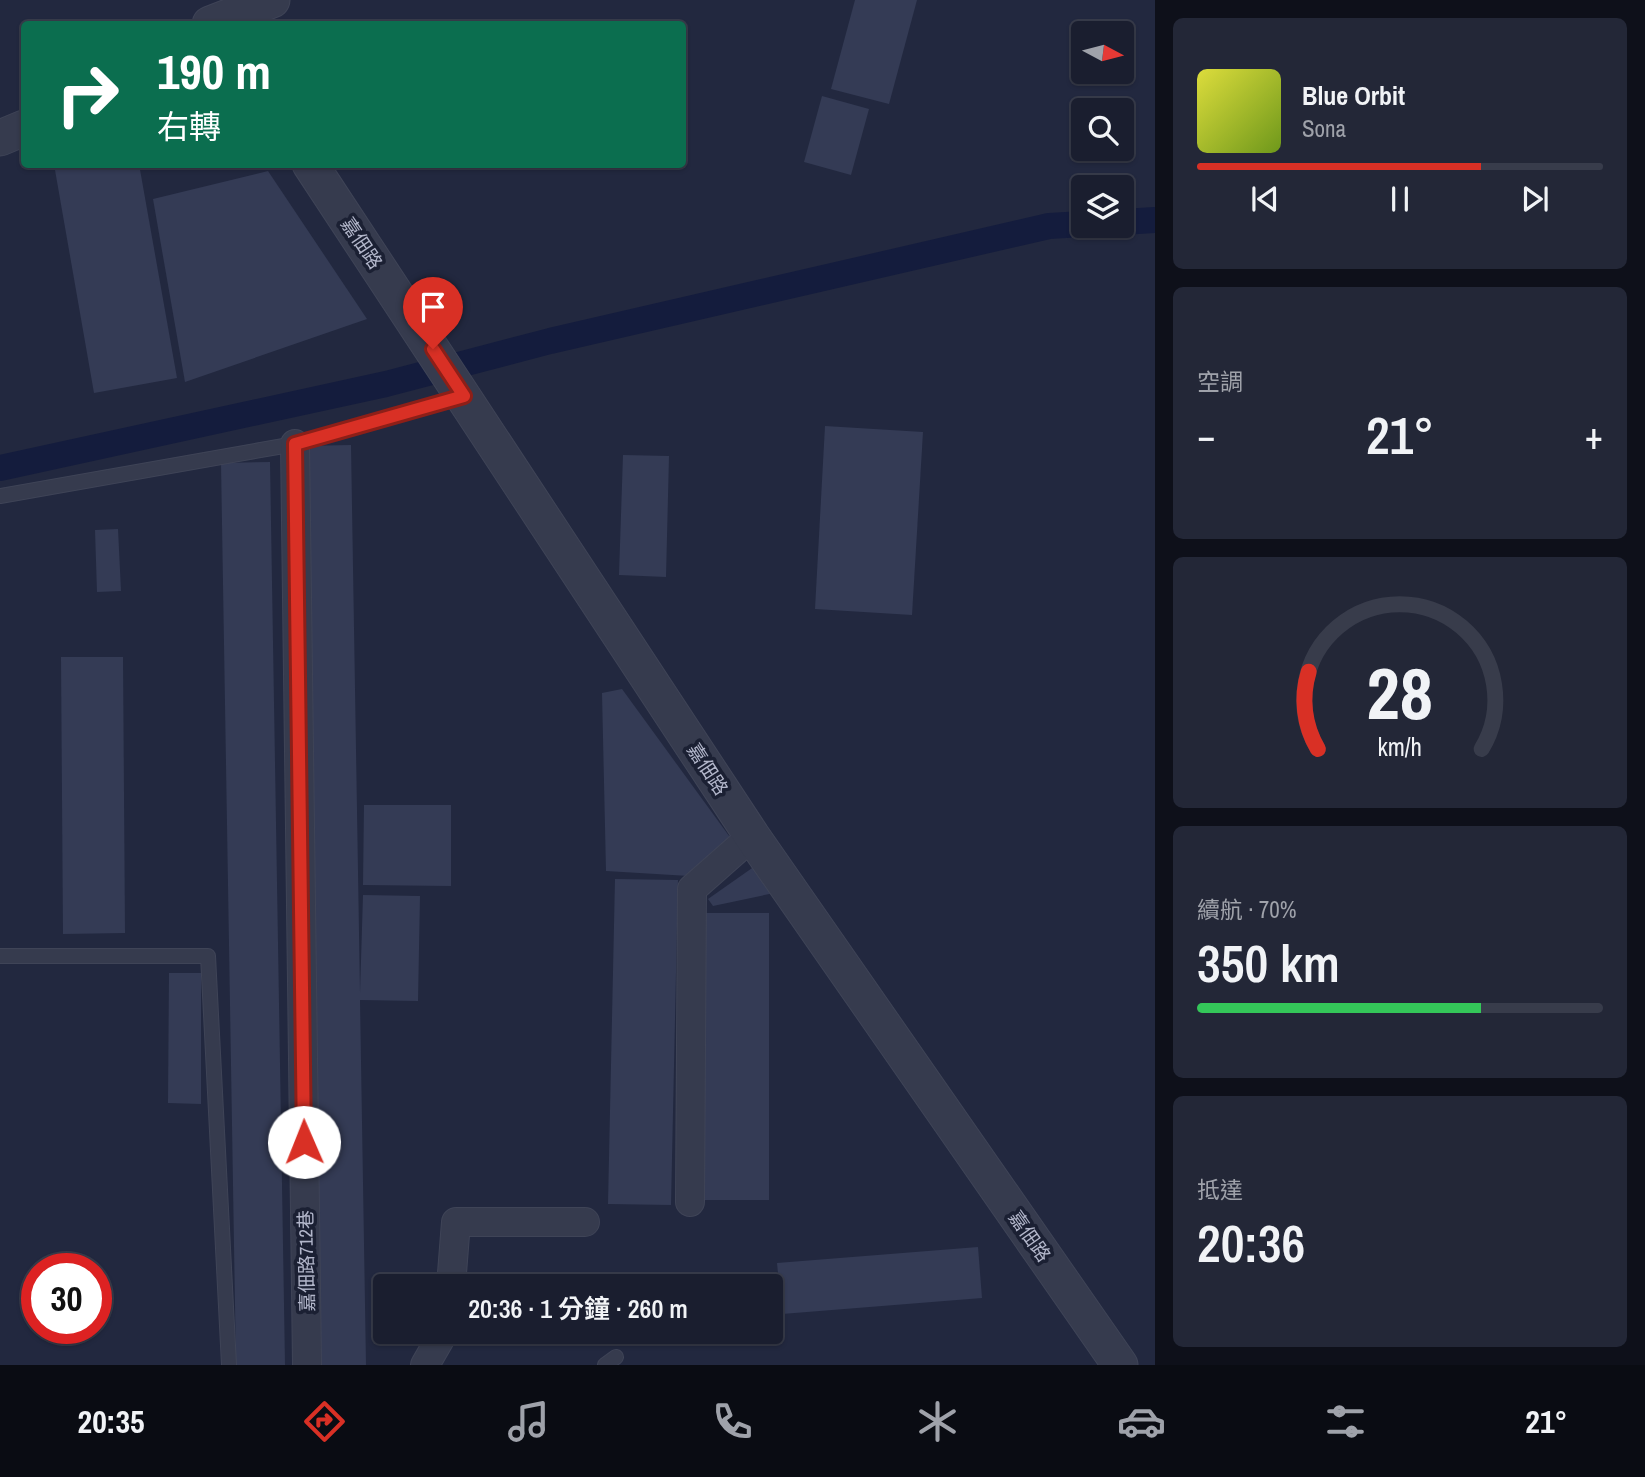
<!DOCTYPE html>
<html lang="zh-TW">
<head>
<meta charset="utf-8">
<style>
  :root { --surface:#1a1e2f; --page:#232737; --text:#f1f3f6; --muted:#9fa2aa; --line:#383c4b; --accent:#d93025 }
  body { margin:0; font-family:"Archivo Narrow","Noto Sans TC",sans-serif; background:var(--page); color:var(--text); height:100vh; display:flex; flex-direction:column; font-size:26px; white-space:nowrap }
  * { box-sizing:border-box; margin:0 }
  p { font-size:23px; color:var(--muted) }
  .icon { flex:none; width:38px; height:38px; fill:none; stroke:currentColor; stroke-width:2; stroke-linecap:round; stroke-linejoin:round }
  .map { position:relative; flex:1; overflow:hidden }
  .details { display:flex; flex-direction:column; gap:18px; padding:18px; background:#0e101a; width:490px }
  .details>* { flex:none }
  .hud { position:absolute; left:21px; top:21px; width:665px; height:147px; border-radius:7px; box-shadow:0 2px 5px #0004,0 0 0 2px var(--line); background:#0b6e4f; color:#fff; overflow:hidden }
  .needle { width:46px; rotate:97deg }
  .controls { position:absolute; left:1071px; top:21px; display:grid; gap:14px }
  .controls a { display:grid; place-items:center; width:63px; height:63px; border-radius:7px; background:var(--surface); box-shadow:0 2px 5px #0004,0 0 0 2px var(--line); font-size:35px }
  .speed { position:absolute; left:21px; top:1253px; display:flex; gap:14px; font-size:35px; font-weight:700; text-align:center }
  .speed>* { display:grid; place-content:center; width:91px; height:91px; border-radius:50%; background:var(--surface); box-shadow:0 2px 5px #0004,0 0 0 2px var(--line); line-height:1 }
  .speed .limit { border:10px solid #d22; background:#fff; color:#111 }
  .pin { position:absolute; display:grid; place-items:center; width:60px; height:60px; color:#fff; margin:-72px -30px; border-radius:50% 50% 50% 0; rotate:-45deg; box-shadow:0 0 7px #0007 }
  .pin .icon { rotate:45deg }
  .me { position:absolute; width:77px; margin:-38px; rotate:359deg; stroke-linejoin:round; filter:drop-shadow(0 0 5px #0008) }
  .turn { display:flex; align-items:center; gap:24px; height:147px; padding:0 21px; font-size:32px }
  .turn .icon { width:91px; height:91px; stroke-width:2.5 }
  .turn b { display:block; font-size:49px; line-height:60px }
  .big { font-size:52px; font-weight:600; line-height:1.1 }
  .details .widget { flex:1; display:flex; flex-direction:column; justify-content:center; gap:10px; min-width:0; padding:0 24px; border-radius:10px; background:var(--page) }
  .details .dial { align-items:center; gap:0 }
  .dial svg { height:182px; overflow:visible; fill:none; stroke:var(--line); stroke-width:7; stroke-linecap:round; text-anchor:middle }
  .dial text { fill:var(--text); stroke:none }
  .song { display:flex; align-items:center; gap:21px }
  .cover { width:84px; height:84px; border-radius:10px; background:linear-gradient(135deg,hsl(60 70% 55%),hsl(80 70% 35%)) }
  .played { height:7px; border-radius:4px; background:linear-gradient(90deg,var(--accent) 70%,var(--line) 70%) }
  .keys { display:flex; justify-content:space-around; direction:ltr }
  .heat { display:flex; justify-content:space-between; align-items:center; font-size:38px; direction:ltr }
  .charge { height:10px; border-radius:5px; background:linear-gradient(90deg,#34c759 70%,var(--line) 0) }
  .trip { position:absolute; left:373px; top:1274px; width:410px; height:70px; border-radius:7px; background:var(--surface); box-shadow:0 2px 5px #0004,0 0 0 2px var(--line); font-weight:600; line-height:70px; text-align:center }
  .menu { display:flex; height:112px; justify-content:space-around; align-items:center; background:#0a0c13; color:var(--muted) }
  .menu .icon { width:49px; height:49px }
  .menu .active { color:var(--accent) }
  .menu b { font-size:32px; color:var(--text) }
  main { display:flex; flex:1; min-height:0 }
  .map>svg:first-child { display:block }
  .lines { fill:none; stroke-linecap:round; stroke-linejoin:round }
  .canal { stroke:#141c3d; stroke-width:26 }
  .building { fill:#343b55 }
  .service-casing { stroke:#3f4457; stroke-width:16 }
  .minor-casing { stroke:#3f4457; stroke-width:30 }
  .tertiary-casing { stroke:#3f4457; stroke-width:37 }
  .service { stroke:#363b4e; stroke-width:14 }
  .minor { stroke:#363b4e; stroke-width:28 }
  .tertiary { stroke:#363b4e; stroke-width:35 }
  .route-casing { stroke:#8d1f18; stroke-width:18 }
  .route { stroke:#d93025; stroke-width:12 }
  .labels { text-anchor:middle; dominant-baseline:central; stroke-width:7; stroke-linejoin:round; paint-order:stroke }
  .street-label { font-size:19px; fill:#b2b6ca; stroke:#1b2033 }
</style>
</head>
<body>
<main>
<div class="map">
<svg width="1155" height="1365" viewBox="0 0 1155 1365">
  <rect width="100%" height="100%" fill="#22283f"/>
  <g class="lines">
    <g class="canal">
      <polyline points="1122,222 1155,220"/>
      <polyline points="0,468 386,384 550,341 1049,226 1083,224"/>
    </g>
  </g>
  <g class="building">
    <polygon points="855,0 917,0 889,104 831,89"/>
    <polygon points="822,96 869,109 851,175 804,162"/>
    <polygon points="88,164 139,164 177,378 94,393 55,170"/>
    <polygon points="268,171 367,319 185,382 153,199"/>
    <polygon points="825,426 923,432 912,615 815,609"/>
    <polygon points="351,445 360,993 363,895 420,896 418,1001 360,1000 366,1365 317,1365 302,446"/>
    <polygon points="623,455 669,456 666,577 619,575"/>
    <polygon points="270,462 285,1365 236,1365 221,463"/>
    <polygon points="118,529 121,591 97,592 95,530"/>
    <polygon points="61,657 123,657 125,933 63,934"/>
    <polygon points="622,689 732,840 689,876 606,871 602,693"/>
    <polygon points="364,805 451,805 451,886 363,885"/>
    <polygon points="755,866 774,893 713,906 708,899"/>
    <polygon points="615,879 678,880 671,1205 608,1204"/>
    <rect x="702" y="913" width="67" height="287"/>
    <polygon points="169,973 201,973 201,1104 168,1103"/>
    <polygon points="978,1247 982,1298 782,1314 777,1263"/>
  </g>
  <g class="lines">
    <defs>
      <g id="service">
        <polyline points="0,496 295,444 463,396"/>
        <polyline points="0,956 208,956 229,1365"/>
        <polyline points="605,1365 616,1357"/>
      </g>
      <g id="minor">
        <polyline points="295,444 307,1365"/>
        <polyline points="690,1202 692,889 752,836"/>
        <polyline points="451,1286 456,1222 585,1222"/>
        <polyline points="425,1365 444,1332"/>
      </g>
      <g id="tertiary">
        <polyline points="210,24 272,0"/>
        <polyline points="0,138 24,128"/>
        <polyline points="310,164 752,836 1120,1365"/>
      </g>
    </defs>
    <use href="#service" class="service-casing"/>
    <use href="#minor" class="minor-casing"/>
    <use href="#tertiary" class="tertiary-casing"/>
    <use href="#service" class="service"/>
    <use href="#minor" class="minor"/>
    <use href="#tertiary" class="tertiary"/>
  </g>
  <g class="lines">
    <defs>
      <polyline id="route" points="304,1142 295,444 464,396 433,349"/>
    </defs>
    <use href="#route" class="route-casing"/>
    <use href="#route" class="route"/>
  </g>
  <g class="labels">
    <g class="street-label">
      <text transform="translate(362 243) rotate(56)">嘉佃路</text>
      <text transform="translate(708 769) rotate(57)">嘉佃路</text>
      <text transform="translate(1030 1236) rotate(55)">嘉佃路</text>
      <text transform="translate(306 1261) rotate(-91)">嘉佃路712巷</text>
    </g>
  </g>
</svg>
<div class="controls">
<a><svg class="needle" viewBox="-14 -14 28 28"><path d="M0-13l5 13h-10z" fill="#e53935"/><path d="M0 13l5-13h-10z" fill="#9fa2aa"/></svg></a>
<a><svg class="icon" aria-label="search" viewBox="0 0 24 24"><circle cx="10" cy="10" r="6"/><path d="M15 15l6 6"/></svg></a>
<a><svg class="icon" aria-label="layers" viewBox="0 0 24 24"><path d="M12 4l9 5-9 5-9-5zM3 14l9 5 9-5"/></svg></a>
</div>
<div class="speed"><div class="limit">30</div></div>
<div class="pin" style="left:433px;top:349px;background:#d93025"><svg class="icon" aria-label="arrive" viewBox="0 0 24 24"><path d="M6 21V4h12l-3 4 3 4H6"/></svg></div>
<svg class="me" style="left:304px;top:1142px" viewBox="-20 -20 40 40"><circle r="19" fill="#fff"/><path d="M0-13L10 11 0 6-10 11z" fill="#d93025"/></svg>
<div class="trip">20:36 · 1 分鐘 · 260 m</div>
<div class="hud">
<div class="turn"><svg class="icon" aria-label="right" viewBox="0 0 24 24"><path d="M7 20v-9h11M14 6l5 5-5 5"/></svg><div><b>190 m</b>右轉</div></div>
</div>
</div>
<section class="details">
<div class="widget">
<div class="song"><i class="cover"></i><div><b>Blue Orbit</b><p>Sona</p></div></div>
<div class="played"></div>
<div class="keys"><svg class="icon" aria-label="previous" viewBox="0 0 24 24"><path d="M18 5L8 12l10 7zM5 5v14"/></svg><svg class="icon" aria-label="pause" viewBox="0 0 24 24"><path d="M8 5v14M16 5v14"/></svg><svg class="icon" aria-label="next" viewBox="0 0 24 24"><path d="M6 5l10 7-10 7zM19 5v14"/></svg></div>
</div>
<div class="widget"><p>空調</p>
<div class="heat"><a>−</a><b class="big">21°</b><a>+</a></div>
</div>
<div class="widget dial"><svg viewBox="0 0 100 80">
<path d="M14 69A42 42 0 1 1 86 69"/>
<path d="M14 69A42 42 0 0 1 10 35" stroke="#d93025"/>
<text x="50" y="56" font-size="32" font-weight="700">28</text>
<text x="50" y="72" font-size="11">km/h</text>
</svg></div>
<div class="widget"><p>續航 · 70%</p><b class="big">350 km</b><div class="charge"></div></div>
<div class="widget"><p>抵達</p><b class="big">20:36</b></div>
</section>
</main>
<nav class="menu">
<b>20:35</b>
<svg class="icon active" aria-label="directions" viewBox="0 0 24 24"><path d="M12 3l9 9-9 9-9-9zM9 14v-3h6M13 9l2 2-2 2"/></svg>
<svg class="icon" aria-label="music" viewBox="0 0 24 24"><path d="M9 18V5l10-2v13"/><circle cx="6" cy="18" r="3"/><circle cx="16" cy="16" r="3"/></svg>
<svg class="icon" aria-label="phone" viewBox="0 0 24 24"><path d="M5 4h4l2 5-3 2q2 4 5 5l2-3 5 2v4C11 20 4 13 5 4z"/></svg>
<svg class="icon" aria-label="climate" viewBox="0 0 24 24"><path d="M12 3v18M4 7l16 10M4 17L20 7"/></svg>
<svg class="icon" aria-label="car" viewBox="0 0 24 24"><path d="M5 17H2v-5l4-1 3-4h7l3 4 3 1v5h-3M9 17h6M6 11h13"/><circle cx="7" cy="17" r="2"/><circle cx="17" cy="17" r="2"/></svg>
<svg class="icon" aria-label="filters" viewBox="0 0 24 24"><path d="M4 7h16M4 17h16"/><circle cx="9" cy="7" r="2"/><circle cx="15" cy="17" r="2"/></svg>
<b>21°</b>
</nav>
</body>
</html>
